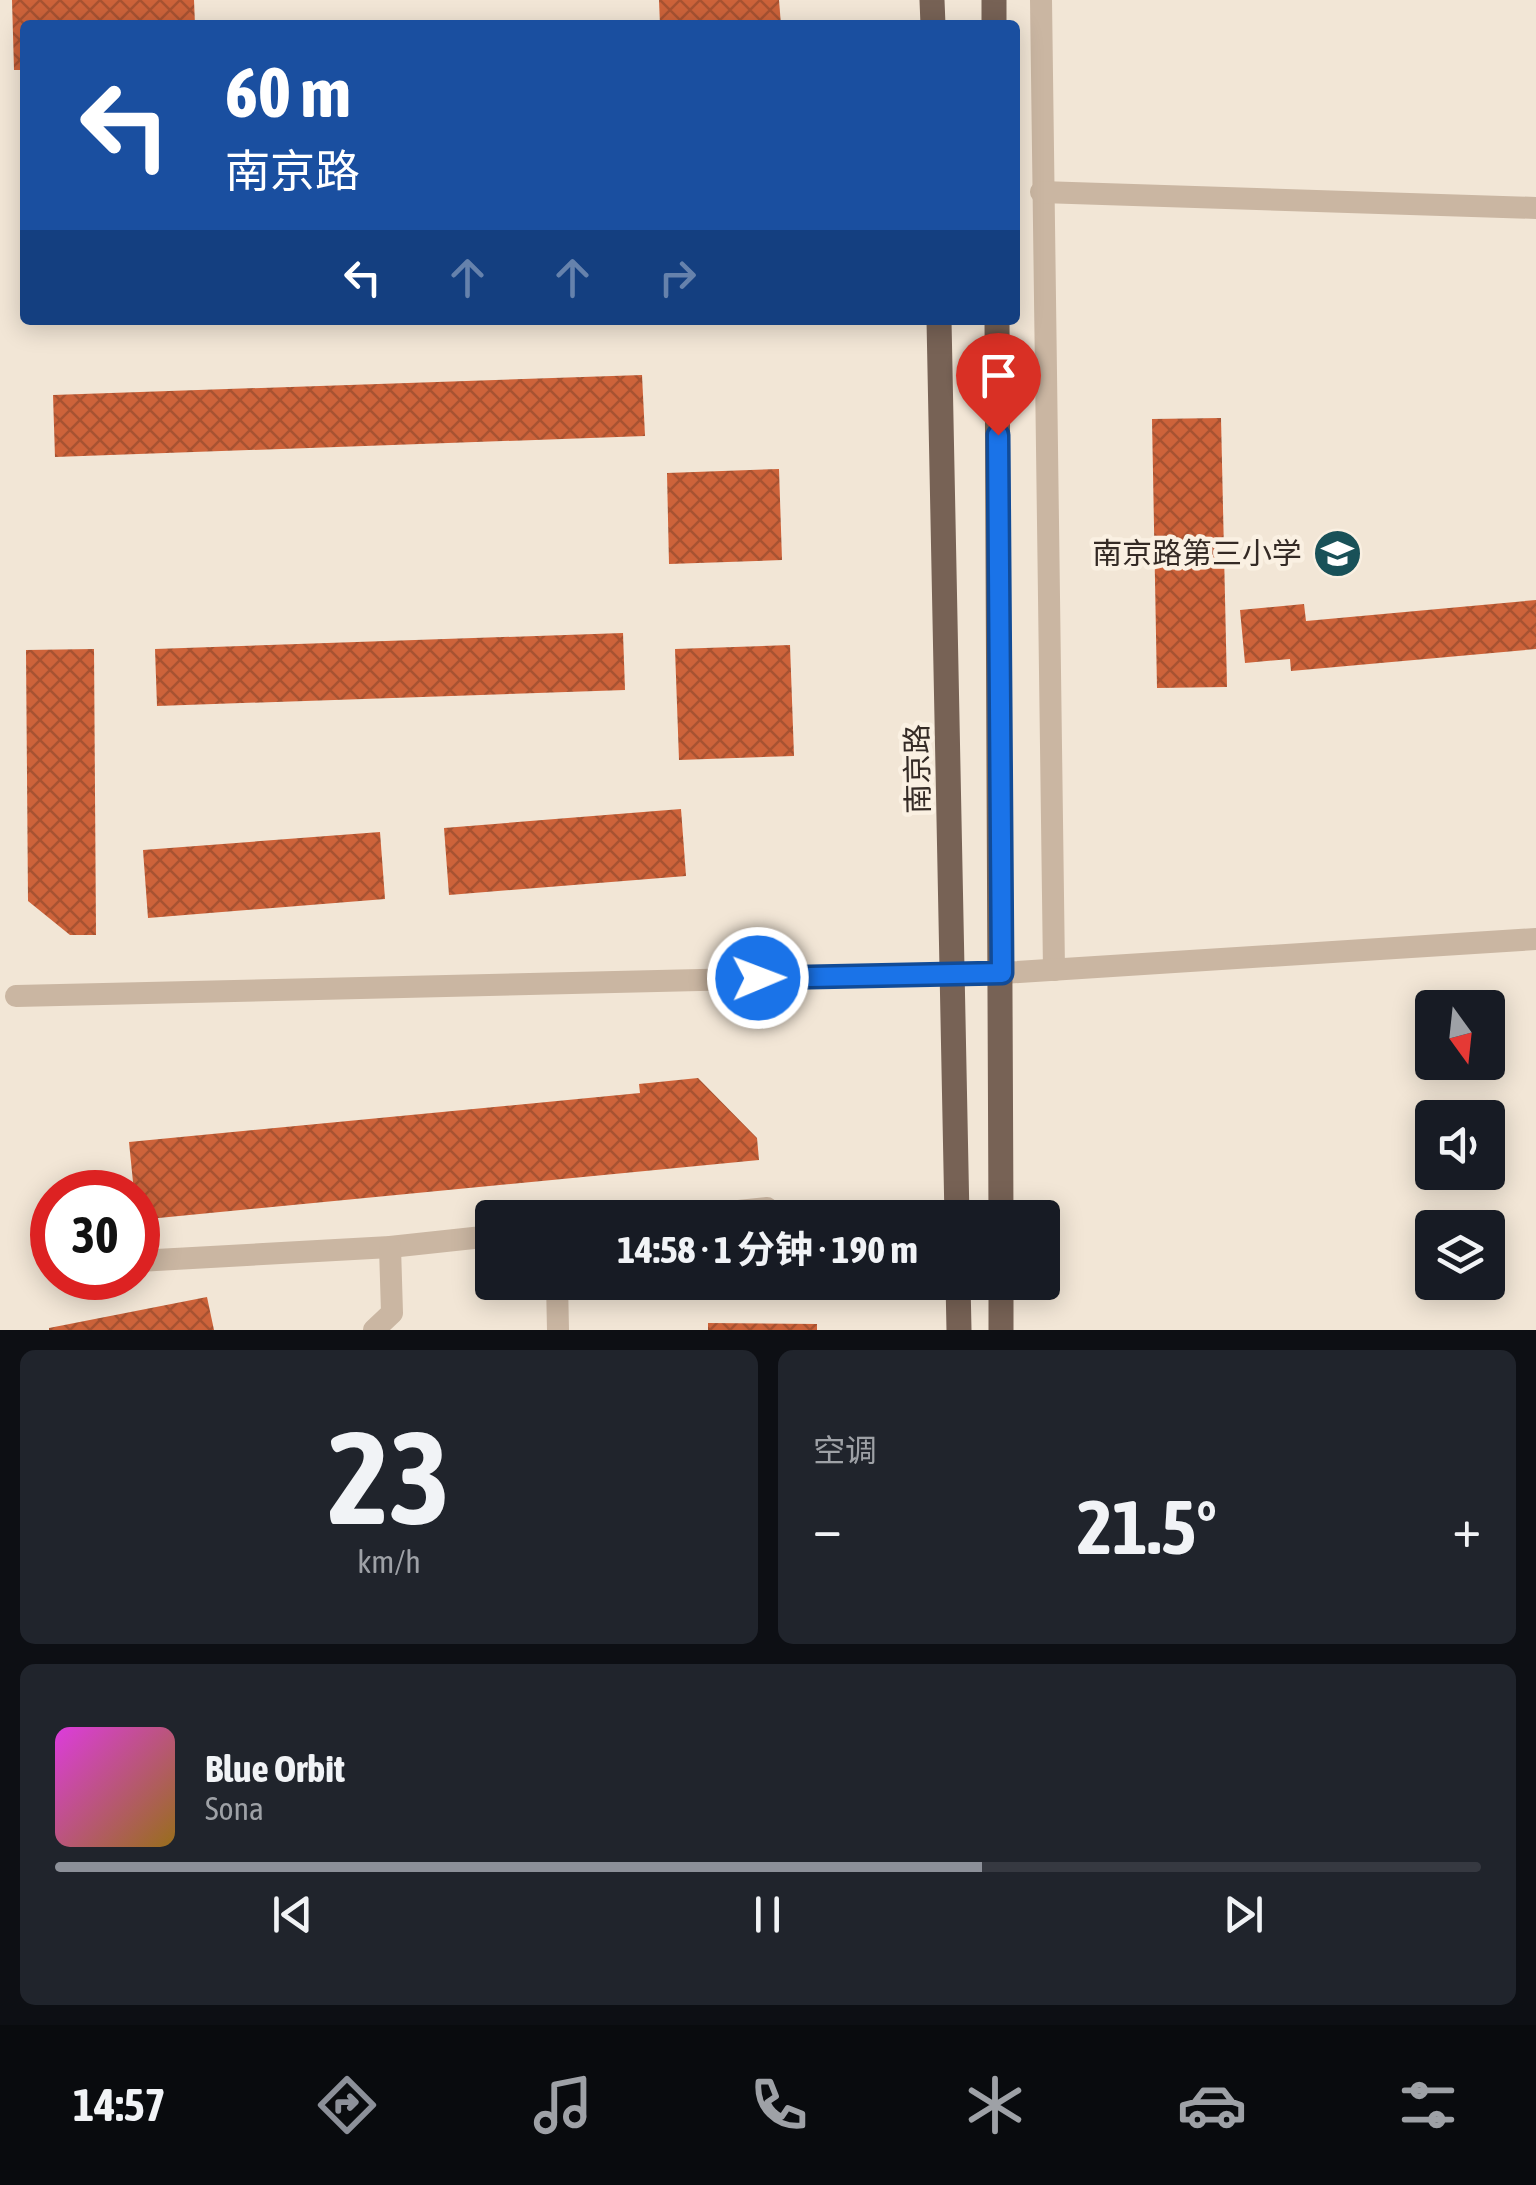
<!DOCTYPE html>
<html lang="zh">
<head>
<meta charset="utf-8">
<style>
  :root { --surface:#171b24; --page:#20242c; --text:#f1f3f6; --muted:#9ea1a6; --line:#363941; --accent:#8c9099 }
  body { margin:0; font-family:"Asap Condensed","Noto Sans SC",sans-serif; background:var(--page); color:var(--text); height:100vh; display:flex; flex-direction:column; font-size:38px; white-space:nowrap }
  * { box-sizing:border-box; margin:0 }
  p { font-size:32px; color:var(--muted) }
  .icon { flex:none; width:55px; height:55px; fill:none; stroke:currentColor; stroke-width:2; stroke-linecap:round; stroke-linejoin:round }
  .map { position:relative; height:1330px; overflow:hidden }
  .side { display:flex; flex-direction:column; gap:20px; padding:20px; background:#0d0f14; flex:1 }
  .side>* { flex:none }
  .banner { position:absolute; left:20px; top:20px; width:1000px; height:305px; border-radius:10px; box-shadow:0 5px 25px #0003; background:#1a4fa0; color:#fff; overflow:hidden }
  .needle { width:65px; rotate:165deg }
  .tools { position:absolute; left:1415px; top:990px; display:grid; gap:20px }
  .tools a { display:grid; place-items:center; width:90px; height:90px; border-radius:10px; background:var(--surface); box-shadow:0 5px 25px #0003; font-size:50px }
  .speed { position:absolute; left:30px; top:1170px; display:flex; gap:20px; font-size:50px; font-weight:700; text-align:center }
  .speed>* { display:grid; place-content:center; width:130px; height:130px; border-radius:50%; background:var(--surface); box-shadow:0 5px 25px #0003; line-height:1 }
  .speed .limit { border:15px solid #d22; background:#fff; color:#111 }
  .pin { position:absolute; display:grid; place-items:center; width:85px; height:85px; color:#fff; margin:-102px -42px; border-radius:50% 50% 50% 0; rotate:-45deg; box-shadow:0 0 10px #0007 }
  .pin .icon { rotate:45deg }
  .me { position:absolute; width:110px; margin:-55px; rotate:89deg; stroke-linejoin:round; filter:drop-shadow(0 0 8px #0008) }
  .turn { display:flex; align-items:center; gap:35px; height:210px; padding:0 40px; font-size:45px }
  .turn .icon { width:130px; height:130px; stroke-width:2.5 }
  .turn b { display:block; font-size:70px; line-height:85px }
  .lanes { display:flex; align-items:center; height:95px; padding:0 40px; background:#0003; justify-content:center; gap:50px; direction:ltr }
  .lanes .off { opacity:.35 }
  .big { font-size:75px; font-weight:700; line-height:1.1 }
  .side .widget { flex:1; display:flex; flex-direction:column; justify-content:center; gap:15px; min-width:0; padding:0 35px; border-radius:15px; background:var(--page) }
  .side .dial { align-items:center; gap:0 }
  .dial b { font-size:130px; line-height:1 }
  .song { display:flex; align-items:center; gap:30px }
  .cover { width:120px; height:120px; border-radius:15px; background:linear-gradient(135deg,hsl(300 70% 55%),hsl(40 70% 35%)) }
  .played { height:10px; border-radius:5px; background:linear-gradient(90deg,var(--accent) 65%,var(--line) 65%) }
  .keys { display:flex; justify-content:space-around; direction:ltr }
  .heat { display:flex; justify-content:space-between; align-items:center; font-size:55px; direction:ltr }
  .side .tiles { flex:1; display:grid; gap:20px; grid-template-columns:1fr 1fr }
  .widget:last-child { grid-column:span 2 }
  .trip { position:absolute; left:475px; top:1200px; width:585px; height:100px; border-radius:10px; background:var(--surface); box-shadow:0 5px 25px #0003; font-weight:700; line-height:100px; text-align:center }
  .dock { display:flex; height:160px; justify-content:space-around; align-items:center; background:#090b0e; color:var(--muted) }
  .dock .icon { width:70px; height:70px }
  .dock .on { color:var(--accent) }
  .dock b { font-size:45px; color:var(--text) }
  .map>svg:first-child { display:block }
  .building { fill:url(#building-cross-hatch) }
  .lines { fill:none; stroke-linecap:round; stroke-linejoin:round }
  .street { stroke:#cab6a2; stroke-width:22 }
  .primary { stroke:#776255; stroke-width:25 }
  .route-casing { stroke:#114b97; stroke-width:25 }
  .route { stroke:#1a73e8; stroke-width:18 }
  .labels { text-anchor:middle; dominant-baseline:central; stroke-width:9; stroke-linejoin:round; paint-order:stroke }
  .poi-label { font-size:30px; fill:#342a25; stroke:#faf0e2; text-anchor:end }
  .street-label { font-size:30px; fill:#342a25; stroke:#faf0e2 }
</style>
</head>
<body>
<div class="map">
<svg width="1536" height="1330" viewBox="0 0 1536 1330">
  <defs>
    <pattern id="building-cross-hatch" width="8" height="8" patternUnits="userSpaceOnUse" patternTransform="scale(2.5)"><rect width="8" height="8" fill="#cd633a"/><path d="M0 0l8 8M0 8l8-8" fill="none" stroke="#a75231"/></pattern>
  </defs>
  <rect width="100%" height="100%" fill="#f2e6d6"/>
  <g class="building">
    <polygon points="12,0 194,0 195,25 25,25 25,70 14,70"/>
    <polygon points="659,0 779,0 781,25 660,25"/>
    <polygon points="642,375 645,436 55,457 53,395"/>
    <polygon points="1221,418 1227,687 1157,688 1152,419"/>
    <polygon points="779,469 782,560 669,564 667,473"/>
    <polygon points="1536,600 1536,649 1291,671 1290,659 1245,663 1240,610 1304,604 1306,621"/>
    <polygon points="623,633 625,690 157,706 155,649"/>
    <polygon points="790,645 794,756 679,760 675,649"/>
    <polygon points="94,649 96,935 70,935 28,901 26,650"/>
    <polygon points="681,809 686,876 449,895 444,828"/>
    <polygon points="380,832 385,899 148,918 143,850"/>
    <polygon points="698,1078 757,1138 759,1160 138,1220 138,1192 134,1192 129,1142 640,1093 639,1084"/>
    <polygon points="207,1297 214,1330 49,1330 49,1328"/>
    <polygon points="708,1323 817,1324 817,1330 708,1330"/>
  </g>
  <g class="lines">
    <g class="street">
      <polyline points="1041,0 1054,970"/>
      <polyline points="1041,192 1536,208"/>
      <polyline points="16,996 1002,973 1536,939"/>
      <polyline points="671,1218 767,1208"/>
      <polyline points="138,1261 390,1247 492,1236"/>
      <polyline points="557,1282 558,1330"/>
      <polyline points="374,1330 392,1313 390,1247"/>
    </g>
    <g class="primary">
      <polyline points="932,0 933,25"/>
      <polyline points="994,0 994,25"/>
      <polyline points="939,320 957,1218"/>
      <polyline points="997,320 1001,1218"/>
      <polyline points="958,1282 959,1330"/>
      <polyline points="1001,1330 1001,1282"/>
    </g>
  </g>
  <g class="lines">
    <defs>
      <polyline id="route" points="758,978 1002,973 998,435"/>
    </defs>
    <use href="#route" class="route-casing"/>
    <use href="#route" class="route"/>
  </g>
  <defs>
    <symbol id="school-disc" viewBox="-11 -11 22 22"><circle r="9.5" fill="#195158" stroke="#faf0e2"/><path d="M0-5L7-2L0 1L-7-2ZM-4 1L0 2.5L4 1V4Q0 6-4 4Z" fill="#fff"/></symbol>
  </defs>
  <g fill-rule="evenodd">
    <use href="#school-disc" x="1310" y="526" width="55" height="55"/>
  </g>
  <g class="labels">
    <g class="poi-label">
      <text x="1302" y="553">南京路第三小学</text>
    </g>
    <g class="street-label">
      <text transform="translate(917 769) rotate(-91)">南京路</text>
    </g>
  </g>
</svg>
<div class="tools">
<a><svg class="needle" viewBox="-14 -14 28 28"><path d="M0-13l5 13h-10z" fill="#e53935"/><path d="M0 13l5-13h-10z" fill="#9ea1a6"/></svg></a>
<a><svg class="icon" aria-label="sound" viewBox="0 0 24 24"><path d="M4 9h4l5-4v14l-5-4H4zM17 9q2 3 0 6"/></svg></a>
<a><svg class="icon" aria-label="layers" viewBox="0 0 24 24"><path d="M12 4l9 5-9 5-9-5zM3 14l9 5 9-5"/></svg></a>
</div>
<div class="speed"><div class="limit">30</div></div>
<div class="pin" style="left:998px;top:435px;background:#d93025"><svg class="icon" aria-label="arrive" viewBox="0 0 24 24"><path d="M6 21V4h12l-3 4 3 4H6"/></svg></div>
<svg class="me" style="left:758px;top:978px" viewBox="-20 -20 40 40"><circle r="17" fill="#1a73e8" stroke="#fff" stroke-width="3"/><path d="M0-11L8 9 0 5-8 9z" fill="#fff"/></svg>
<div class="trip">14:58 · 1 分钟 · 190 m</div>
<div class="banner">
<div class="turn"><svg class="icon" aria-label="left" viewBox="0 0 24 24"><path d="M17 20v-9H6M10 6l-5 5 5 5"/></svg><div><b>60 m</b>南京路</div></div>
<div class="lanes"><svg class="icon" aria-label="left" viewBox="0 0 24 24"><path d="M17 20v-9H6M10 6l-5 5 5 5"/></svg><svg class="icon off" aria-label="ahead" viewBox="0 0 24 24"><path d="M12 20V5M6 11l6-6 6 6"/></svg><svg class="icon off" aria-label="ahead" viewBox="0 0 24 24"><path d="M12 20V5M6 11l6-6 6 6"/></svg><svg class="icon off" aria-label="right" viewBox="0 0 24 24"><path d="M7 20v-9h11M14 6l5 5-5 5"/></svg></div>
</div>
</div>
<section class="side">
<div class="tiles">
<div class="widget dial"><b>23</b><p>km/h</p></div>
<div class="widget"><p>空调</p>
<div class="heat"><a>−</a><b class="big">21.5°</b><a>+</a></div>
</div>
<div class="widget">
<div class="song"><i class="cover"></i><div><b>Blue Orbit</b><p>Sona</p></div></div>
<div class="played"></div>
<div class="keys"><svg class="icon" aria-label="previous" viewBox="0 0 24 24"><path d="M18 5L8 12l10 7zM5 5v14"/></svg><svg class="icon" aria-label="pause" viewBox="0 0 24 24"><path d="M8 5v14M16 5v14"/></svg><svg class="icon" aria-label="next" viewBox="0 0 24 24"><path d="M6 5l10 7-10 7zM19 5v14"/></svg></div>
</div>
</div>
</section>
<nav class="dock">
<b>14:57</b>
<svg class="icon on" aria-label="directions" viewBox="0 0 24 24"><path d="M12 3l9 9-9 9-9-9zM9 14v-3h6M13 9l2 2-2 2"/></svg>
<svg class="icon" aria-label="music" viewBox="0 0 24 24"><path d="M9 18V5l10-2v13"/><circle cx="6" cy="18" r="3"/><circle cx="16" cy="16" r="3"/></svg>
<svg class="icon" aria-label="phone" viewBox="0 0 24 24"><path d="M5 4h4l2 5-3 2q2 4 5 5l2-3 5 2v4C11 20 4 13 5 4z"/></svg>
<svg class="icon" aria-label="climate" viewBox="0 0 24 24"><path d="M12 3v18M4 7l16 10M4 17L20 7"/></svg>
<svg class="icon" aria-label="car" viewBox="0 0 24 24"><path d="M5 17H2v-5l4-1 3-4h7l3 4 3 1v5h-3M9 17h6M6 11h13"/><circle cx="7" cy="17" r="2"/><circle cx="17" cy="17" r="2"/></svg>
<svg class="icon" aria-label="filters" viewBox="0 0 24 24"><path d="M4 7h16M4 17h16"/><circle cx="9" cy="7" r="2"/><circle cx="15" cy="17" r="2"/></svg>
</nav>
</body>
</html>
